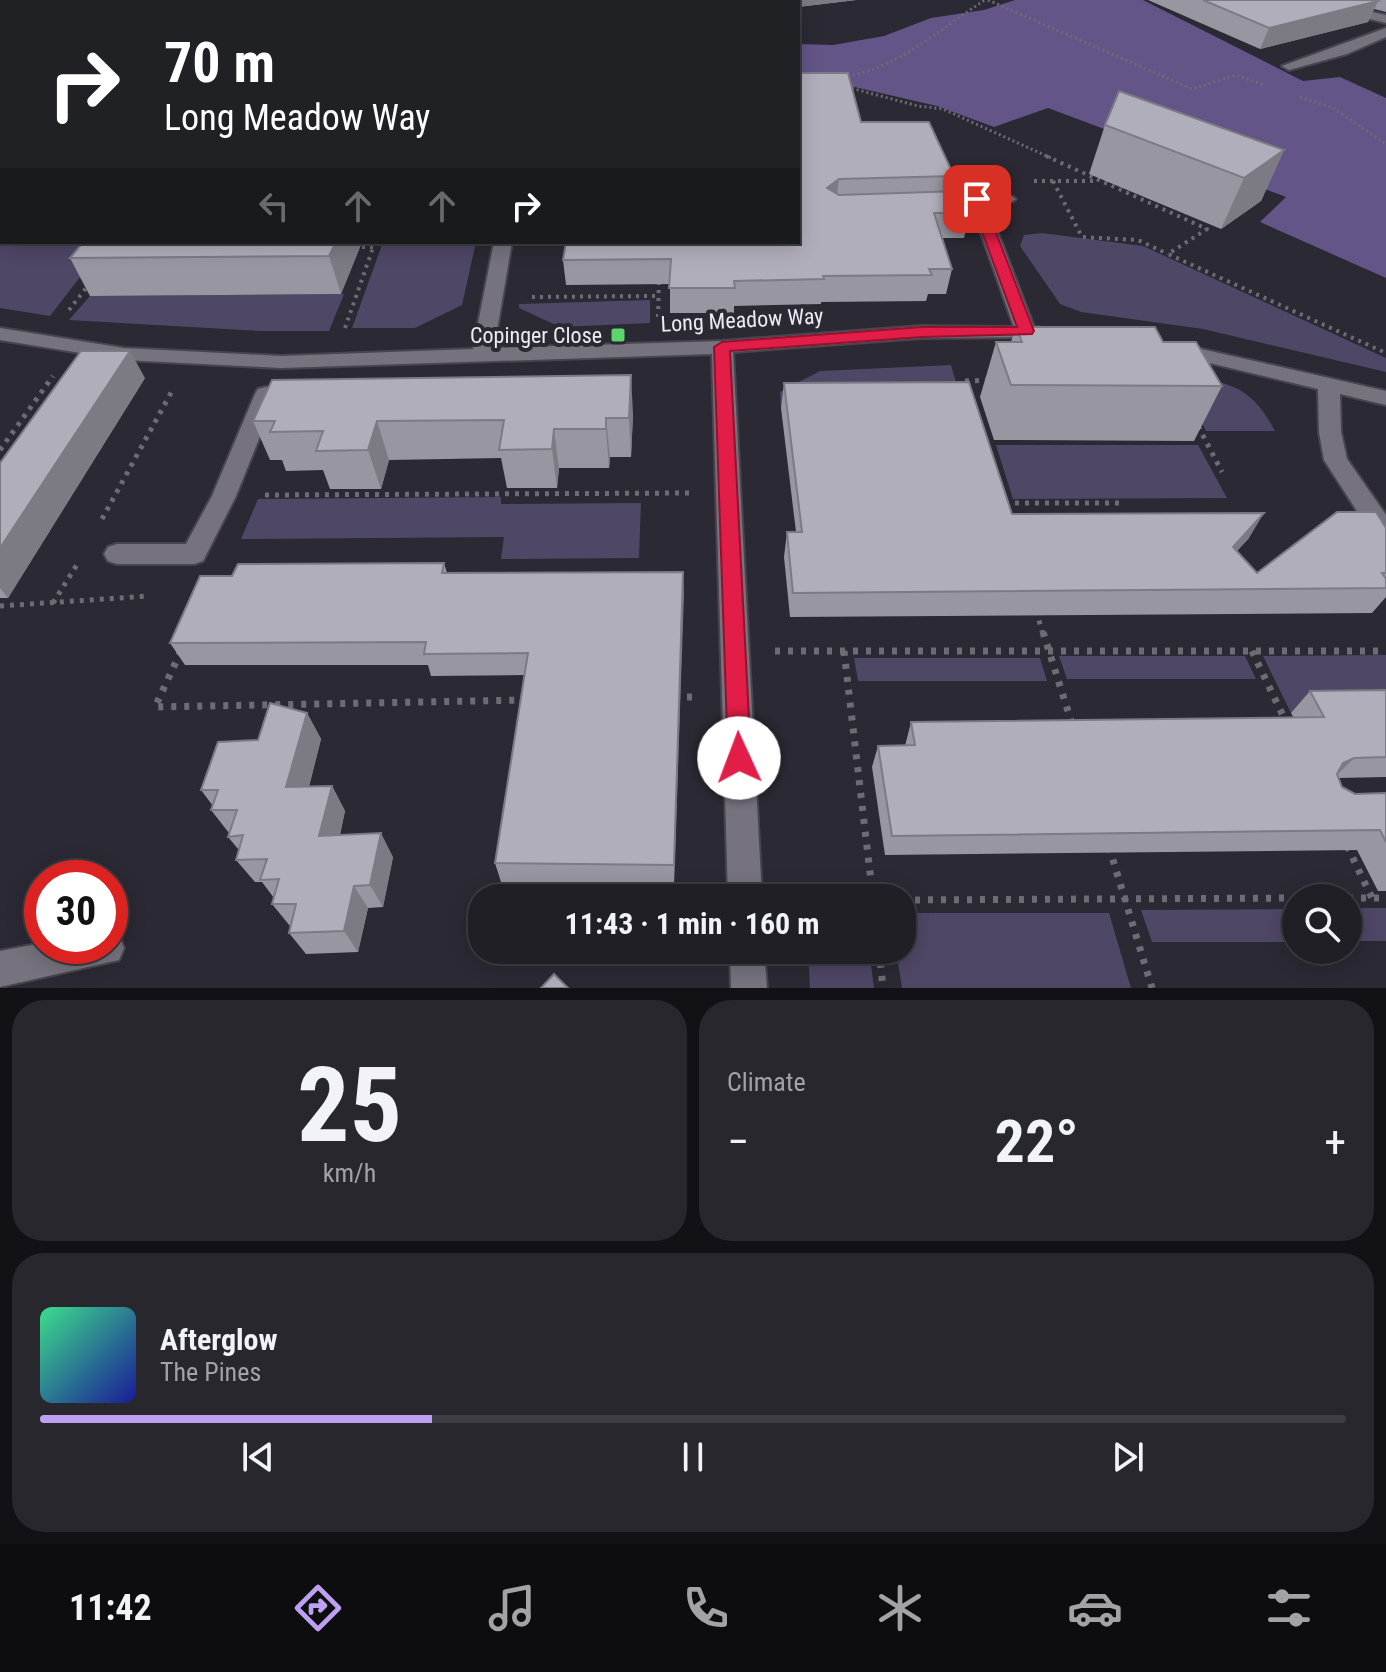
<!DOCTYPE html>
<html lang="en">
<head>
<meta charset="utf-8">
<style>
  :root { --surface:#201f26; --page:#28272e; --text:#f1f3f6; --muted:#a2a2a7; --line:#3d3d43; --accent:#bca0f2 }
  body { margin:0; font-family:"Roboto Condensed",sans-serif; background:var(--page); color:var(--text); height:100vh; display:flex; flex-direction:column; font-size:30px; white-space:nowrap }
  * { box-sizing:border-box; margin:0 }
  p { font-size:26px; color:var(--muted) }
  .icon { flex:none; width:44px; height:44px; fill:none; stroke:currentColor; stroke-width:2; stroke-linecap:round; stroke-linejoin:round }
  .map { position:relative; height:988px; overflow:hidden }
  .sheet { display:flex; flex-direction:column; gap:12px; padding:12px; background:#121115; flex:1 }
  .sheet>* { flex:none }
  .hud { position:absolute; left:0px; top:0px; width:800px; height:244px; box-shadow:0 4px 20px #0003,0 0 0 2px var(--line); background:#202124; color:#fff; overflow:hidden }
  .fabs { position:absolute; left:1282px; top:884px; display:grid; gap:16px }
  .fabs a { display:grid; place-items:center; width:80px; height:80px; border-radius:50%; background:var(--surface); box-shadow:0 4px 20px #0003,0 0 0 2px var(--line); font-size:40px }
  .speed { position:absolute; left:24px; top:860px; display:flex; gap:16px; font-size:40px; font-weight:700; text-align:center }
  .speed>* { display:grid; place-content:center; width:104px; height:104px; border-radius:50%; background:var(--surface); box-shadow:0 4px 20px #0003,0 0 0 2px var(--line); line-height:1 }
  .speed .limit { border:12px solid #d22; background:#fff; color:#111 }
  .pin { position:absolute; display:grid; place-items:center; width:68px; height:68px; color:#fff; margin:-34px; border-radius:16px; box-shadow:0 4px 12px #0006 }
  .me { position:absolute; width:88px; margin:-44px; rotate:358deg; stroke-linejoin:round; filter:drop-shadow(0 0 6px #0008) }
  .turn { display:flex; align-items:center; gap:28px; height:168px; padding:0 32px; font-size:36px }
  .turn .icon { width:104px; height:104px; stroke-width:2.5 }
  .turn b { display:block; font-size:56px; line-height:68px }
  .lanes { display:flex; align-items:center; height:76px; padding:0 32px; background:#0003; justify-content:center; gap:40px; direction:ltr }
  .lanes .off { opacity:.35 }
  .big { font-size:60px; font-weight:700; line-height:1.1 }
  .sheet .card { flex:1; display:flex; flex-direction:column; justify-content:center; gap:12px; min-width:0; padding:0 28px; border-radius:32px; background:var(--page) }
  .sheet .dial { align-items:center; gap:0 }
  .dial b { font-size:104px; line-height:1 }
  .song { display:flex; align-items:center; gap:24px }
  .cover { width:96px; height:96px; border-radius:12px; background:linear-gradient(135deg,hsl(150 70% 55%),hsl(240 70% 35%)) }
  .played { height:8px; border-radius:4px; background:linear-gradient(90deg,var(--accent) 30%,var(--line) 30%) }
  .keys { display:flex; justify-content:space-around; direction:ltr }
  .heat { display:flex; justify-content:space-between; align-items:center; font-size:44px; direction:ltr }
  .sheet .tiles { flex:1; display:grid; gap:12px; grid-template-columns:1fr 1fr }
  .card:last-child { grid-column:span 2 }
  .trip { position:absolute; left:468px; top:884px; width:448px; height:80px; border-radius:32px; background:var(--surface); box-shadow:0 4px 20px #0003,0 0 0 2px var(--line); font-weight:700; line-height:80px; text-align:center }
  .tab-bar { display:flex; height:128px; justify-content:space-around; align-items:center; background:#0d0c0f; color:var(--muted) }
  .tab-bar .icon { width:56px; height:56px }
  .tab-bar .selected { color:var(--accent) }
  .tab-bar b { font-size:36px; color:var(--text) }
  .map>svg:first-child { display:block }
  .green { fill:#4f4766 }
  .forest { fill:#635587 }
  .lines { fill:none; stroke-linecap:round; stroke-linejoin:round }
  .service-casing { stroke:#48454e; stroke-width:4 }
  .minor-casing { stroke:#48454e; stroke-width:4 }
  .path-far3 { stroke:#6d6b74; stroke-width:3; stroke-dasharray:2 3; stroke-linecap:butt }
  .path-far2 { stroke:#6d6b74; stroke-width:4; stroke-dasharray:3 5; stroke-linecap:butt }
  .path-far1 { stroke:#6d6b74; stroke-width:5; stroke-dasharray:4 6; stroke-linecap:butt }
  .path { stroke:#6d6b74; stroke-width:7; stroke-dasharray:5 8; stroke-linecap:butt }
  .service { fill:#76737f; fill-rule:evenodd }
  .minor { fill:#76737f; fill-rule:evenodd }
  .wall { fill:#9896a1 }
  .shaded-wall { fill:#7c7a83 }
  .building { fill:#b1aebb; stroke:#7c7a83; stroke-width:2 }
  .route { fill:#e11d48; stroke:#92132f; stroke-width:2 }
  .poi-dot { fill:#5cd56d; stroke:#2b2933; stroke-width:3 }
  .labels { text-anchor:middle; dominant-baseline:central; stroke-width:8; stroke-linejoin:round; paint-order:stroke }
  .street-label { font-size:22px; fill:#edebf2; stroke:#2b2933 }
  .poi-label { font-size:22px; fill:#edebf2; stroke:#2b2933; text-anchor:end }
</style>
</head>
<body>
<div class="map">
<svg width="1386" height="988" viewBox="0 0 1386 988">
  <rect width="100%" height="100%" fill="#2b2933"/>
  <g class="green">
    <polygon points="0,202 2,242 107,242 50,316 0,308"/>
    <polygon points="1042,233 1143,246 1386,358 1386,372 1203,329 1081,312 1060,304 1020,246 1024,235"/>
    <polygon points="383,242 476,242 462,305 415,328 352,328"/>
    <polygon points="344,294 329,331 260,331 69,320 90,296"/>
    <polygon points="650,300 650,323 560,327 519,308 519,304"/>
    <polygon points="951,365 963,406 781,408 780,392 820,371"/>
    <path d="M1177,376C1227,381 1250,384 1275,431H1206Z"/>
    <polygon points="996,445 1198,445 1227,498 1013,499"/>
    <polygon points="501,497 501,504 641,503 639,558 501,559 504,537 241,539 258,499"/>
    <polygon points="1386,655 1386,712 1291,713 1263,656"/>
    <polygon points="1059,656 1245,656 1256,679 1067,679"/>
    <polygon points="854,658 1040,658 1047,681 858,681"/>
    <rect x="1348" y="908" width="38" height="33"/>
    <polygon points="1296,909 1296,942 1152,942 1141,910"/>
    <polygon points="902,913 1109,913 1131,988 902,988 896,950 902,950"/>
    <polygon points="808,950 869,950 874,988 810,988"/>
  </g>
  <polygon class="forest" points="1015,0 1143,0 1303,81 1340,77 1386,98 1386,278 1260,222 1286,197 1048,108 994,127 937,106 798,74 798,44 833,45 884,36 931,18 984,10"/>
  <g class="lines">
    <defs>
      <polygon id="service" points="1294,0 1317,0 1386,15 1386,23"/>
      <g id="minor">
        <polygon points="146,0 165,0 145,2"/>
        <polygon points="1386,28 1386,37 1347,54 1289,70 1282,66"/>
        <polygon points="977,194 1008,194 1016,199 1008,204 987,204 1034,327 1054,329 1057,333 1054,337 922,338 733,352 762,898 728,898 712,354 281,368 124,360 0,340 0,328 124,348 281,356 473,349 494,242 512,242 494,348 722,341 922,326 1014,327 969,199"/>
        <polygon points="1175,343 1386,391 1386,405 1340,394 1341,432 1347,459 1386,515 1386,544 1377,542 1324,460 1319,432 1318,389 1168,353 1165,349"/>
        <polygon points="266,387 274,389 277,394 236,496 203,561 194,564 117,564 108,561 104,554 108,547 117,544 186,544 212,496 255,394 258,389"/>
        <polygon points="110,932 119,936 124,948 119,960 0,987 0,951 42,943 42,946 110,946"/>
        <polygon points="730,950 764,950 767,988 731,988"/>
      </g>
    </defs>
    <use href="#service" class="service-casing"/>
    <use href="#minor" class="minor-casing"/>
    <g class="path-far3">
      <polyline points="988,0 1192,89 1236,75 1264,85"/>
      <path d="M843,77C897,69 940,29 985,0"/>
      <polyline points="847,87 918,106 943,109 1051,158"/>
      <polyline points="1300,97 1333,108 1386,144"/>
    </g>
    <g class="path-far2">
      <polyline points="1046,156 1207,229 1168,254 1386,353"/>
      <polyline points="1034,181 1096,181"/>
      <polyline points="1053,181 1082,237 1138,240 1168,254"/>
      <polyline points="354,247 373,247"/>
      <polyline points="532,297 659,296"/>
      <polyline points="69,310 90,283"/>
      <polyline points="658,317 659,279"/>
      <polyline points="345,328 375,242"/>
    </g>
    <g class="path-far1">
      <polyline points="965,381 992,380"/>
      <polyline points="1198,426 1222,472"/>
      <polyline points="0,450 53,376"/>
      <polyline points="265,495 691,493"/>
      <polyline points="1005,503 1120,503"/>
      <polyline points="102,519 172,391"/>
      <polyline points="53,603 78,563"/>
      <polyline points="0,606 149,596"/>
      <polyline points="1036,611 1043,634"/>
    </g>
    <g class="path">
      <polyline points="1043,632 1073,727"/>
      <polyline points="181,651 155,707 524,700"/>
      <polyline points="775,651 1386,651"/>
      <polyline points="844,651 873,898"/>
      <polyline points="1252,651 1286,722"/>
      <polyline points="674,697 696,697"/>
      <polyline points="1347,846 1372,898"/>
      <polyline points="1109,847 1152,988"/>
      <polyline points="1348,898 1386,898"/>
      <polyline points="902,900 1296,898"/>
      <polyline points="879,950 883,988"/>
    </g>
    <use href="#service" class="service"/>
    <use href="#minor" class="minor"/>
  </g>
  <g class="wall">
    <polygon points="163,0 856,0 798,7 798,2 164,2"/>
    <polygon points="1148,0 1386,0 1386,12 1374,9 1368,22 1260,49"/>
    <polygon points="861,122 954,176 950,192 970,213 964,238 942,238 952,269 946,294 928,294 926,301 821,302 821,304 734,306 734,313 670,313 670,284 566,285 563,260"/>
    <polygon points="1105,125 1284,150 1261,201 1221,229 1089,174"/>
    <polygon points="83,242 362,242 341,294 90,296 70,258"/>
    <polygon points="1016,327 1163,342 1222,386 1194,441 994,440 980,397 996,342 1011,342"/>
    <polygon points="145,378 8,598 0,598 0,463"/>
    <polygon points="784,383 1012,514 1249,538 1237,551 1257,573 1386,528 1386,597 1372,613 790,617 784,557 787,532 796,532 781,408"/>
    <polygon points="633,414 631,457 610,457 609,468 559,468 557,488 507,488 501,458 389,460 381,489 330,489 323,470 286,471 282,460 270,460 253,421"/>
    <polygon points="444,563 447,573 683,572 674,884 501,882 495,863 524,675 431,676 428,665 185,665 170,643"/>
    <polygon points="1386,690 1386,777 1338,778 1342,787 1355,794 1386,793 1386,891 1378,891 1357,850 885,855 872,767 878,746 905,746 911,722 1294,718 1291,713 1310,691"/>
    <polygon points="307,713 321,739 309,787 332,786 345,811 340,835 393,857 383,907 368,908 358,952 306,954 289,933 290,926 272,904 274,898 262,882 255,882 236,860 239,850 228,837 229,833 211,810 213,806 201,790 258,740"/>
  </g>
  <g class="shaded-wall">
    <polygon points="747,0 856,0 798,7 798,2 747,2"/>
    <polygon points="1378,1 1368,22 1260,49 1269,28"/>
    <polygon points="1284,150 1261,201 1221,229 1244,178"/>
    <polygon points="0,166 2,166 2,192 0,193"/>
    <polygon points="839,179 836,203 827,188"/>
    <polygon points="336,242 362,242 341,294 329,256"/>
    <polygon points="130,351 145,378 8,598 0,588 0,548"/>
    <polygon points="631,375 633,414 631,457 629,418"/>
    <polygon points="606,418 610,457 609,468 606,429"/>
    <polygon points="377,421 389,460 381,489 368,450"/>
    <polygon points="554,429 559,468 557,488 552,449"/>
    <polygon points="1264,513 1249,538 1218,571 1233,547"/>
    <polygon points="683,572 684,594 674,884 674,865"/>
    <polygon points="307,713 321,739 302,812 286,787"/>
    <polygon points="1354,758 1334,778 1343,763"/>
    <polygon points="332,786 345,811 334,859 319,836"/>
    <polygon points="381,833 393,857 383,907 370,885"/>
    <polygon points="354,886 368,908 358,952 344,931"/>
  </g>
  <g class="building">
    <polygon points="163,0 256,0 219,2 164,2"/>
    <rect x="464" y="0" width="283" height="2"/>
    <polygon points="1203,0 1375,0 1378,1 1269,28"/>
    <rect x="0" y="23" width="2" height="143"/>
    <polygon points="798,73 848,73 861,122 929,122 954,176 839,179 827,188 839,195 960,191 970,213 934,213 952,269 929,269 932,275 823,276 824,279 734,281 735,288 669,288 671,259 563,260 566,242 798,242"/>
    <polygon points="1119,91 1284,150 1244,178 1105,125"/>
    <polygon points="83,242 336,242 329,256 70,258"/>
    <polygon points="1016,327 1155,327 1163,342 1196,342 1222,386 1011,385 996,342 1022,342"/>
    <polygon points="81,351 130,351 0,548 0,463"/>
    <polygon points="631,375 629,418 606,418 606,429 554,429 552,449 499,450 504,420 377,421 368,450 316,451 323,431 270,432 275,421 253,421 272,380"/>
    <polygon points="969,382 1012,514 1264,513 1233,547 1257,573 1337,512 1376,512 1386,528 1386,573 1382,573 1386,579 1386,588 793,593 787,532 802,532 784,383"/>
    <polygon points="444,563 442,573 683,572 674,865 495,863 528,653 424,654 426,642 170,643 200,576 232,576 238,564"/>
    <polygon points="1386,690 1386,757 1354,758 1343,763 1337,774 1342,787 1355,794 1386,793 1386,842 1380,830 892,836 878,746 915,745 911,722 1324,717 1310,691"/>
    <polygon points="270,703 307,713 286,787 332,786 319,836 381,833 370,885 354,886 344,931 289,933 296,904 272,904 279,879 260,880 267,859 236,860 243,835 228,837 237,810 211,810 218,790 201,790 218,742 258,740"/>
    <polygon points="554,974 568,988 541,988"/>
  </g>
  <polygon class="route" points="977,196 983,199 1034,331 1032,334 922,337 730,351 751,758 747,766 739,769 731,766 728,758 714,347 722,342 922,327 1017,327 970,199"/>
  <rect class="poi-dot" x="610" y="327" width="16" height="16" rx="4"/>
  <g class="labels">
    <g class="street-label">
      <text transform="translate(742 320) rotate(-3)">Long Meadow Way</text>
    </g>
    <g class="poi-label">
      <text x="602" y="335">Copinger Close</text>
    </g>
  </g>
</svg>
<div class="fabs">
<a><svg class="icon" aria-label="search" viewBox="0 0 24 24"><circle cx="10" cy="10" r="6"/><path d="M15 15l6 6"/></svg></a>
</div>
<div class="speed"><div class="limit">30</div></div>
<div class="pin" style="left:977px;top:199px;background:#d93025"><svg class="icon" aria-label="arrive" viewBox="0 0 24 24"><path d="M6 21V4h12l-3 4 3 4H6"/></svg></div>
<svg class="me" style="left:739px;top:758px" viewBox="-20 -20 40 40"><circle r="19" fill="#fff"/><path d="M0-13L10 11 0 6-10 11z" fill="#e11d48"/></svg>
<div class="trip">11:43 · 1 min · 160 m</div>
<div class="hud">
<div class="turn"><svg class="icon" aria-label="right" viewBox="0 0 24 24"><path d="M7 20v-9h11M14 6l5 5-5 5"/></svg><div><b>70 m</b>Long Meadow Way</div></div>
<div class="lanes"><svg class="icon off" aria-label="left" viewBox="0 0 24 24"><path d="M17 20v-9H6M10 6l-5 5 5 5"/></svg><svg class="icon off" aria-label="ahead" viewBox="0 0 24 24"><path d="M12 20V5M6 11l6-6 6 6"/></svg><svg class="icon off" aria-label="ahead" viewBox="0 0 24 24"><path d="M12 20V5M6 11l6-6 6 6"/></svg><svg class="icon" aria-label="right" viewBox="0 0 24 24"><path d="M7 20v-9h11M14 6l5 5-5 5"/></svg></div>
</div>
</div>
<section class="sheet">
<div class="tiles">
<div class="card dial"><b>25</b><p>km/h</p></div>
<div class="card"><p>Climate</p>
<div class="heat"><a>−</a><b class="big">22°</b><a>+</a></div>
</div>
<div class="card">
<div class="song"><i class="cover"></i><div><b>Afterglow</b><p>The Pines</p></div></div>
<div class="played"></div>
<div class="keys"><svg class="icon" aria-label="previous" viewBox="0 0 24 24"><path d="M18 5L8 12l10 7zM5 5v14"/></svg><svg class="icon" aria-label="pause" viewBox="0 0 24 24"><path d="M8 5v14M16 5v14"/></svg><svg class="icon" aria-label="next" viewBox="0 0 24 24"><path d="M6 5l10 7-10 7zM19 5v14"/></svg></div>
</div>
</div>
</section>
<nav class="tab-bar">
<b>11:42</b>
<svg class="icon selected" aria-label="directions" viewBox="0 0 24 24"><path d="M12 3l9 9-9 9-9-9zM9 14v-3h6M13 9l2 2-2 2"/></svg>
<svg class="icon" aria-label="music" viewBox="0 0 24 24"><path d="M9 18V5l10-2v13"/><circle cx="6" cy="18" r="3"/><circle cx="16" cy="16" r="3"/></svg>
<svg class="icon" aria-label="phone" viewBox="0 0 24 24"><path d="M5 4h4l2 5-3 2q2 4 5 5l2-3 5 2v4C11 20 4 13 5 4z"/></svg>
<svg class="icon" aria-label="climate" viewBox="0 0 24 24"><path d="M12 3v18M4 7l16 10M4 17L20 7"/></svg>
<svg class="icon" aria-label="car" viewBox="0 0 24 24"><path d="M5 17H2v-5l4-1 3-4h7l3 4 3 1v5h-3M9 17h6M6 11h13"/><circle cx="7" cy="17" r="2"/><circle cx="17" cy="17" r="2"/></svg>
<svg class="icon" aria-label="filters" viewBox="0 0 24 24"><path d="M4 7h16M4 17h16"/><circle cx="9" cy="7" r="2"/><circle cx="15" cy="17" r="2"/></svg>
</nav>
</body>
</html>
